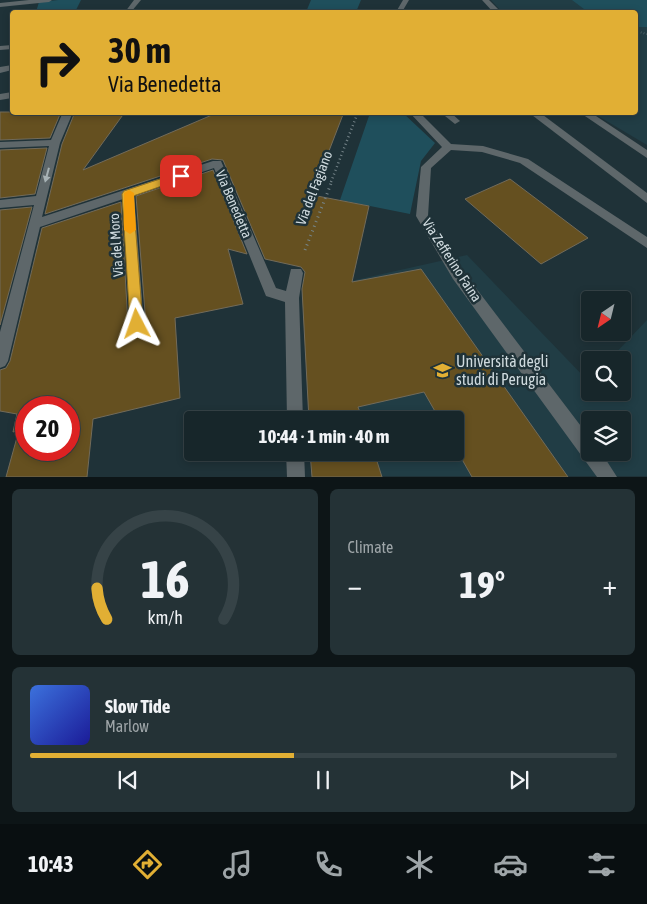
<!DOCTYPE html>
<html lang="en">
<head>
<meta charset="utf-8">
<style>
  :root { --surface:#17262a; --page:#243236; --text:#f1f3f6; --muted:#9ea5a8; --line:#364347; --accent:#e1af34 }
  body { margin:0; font-family:"Asap Condensed",sans-serif; background:var(--page); color:var(--text); height:100vh; display:flex; flex-direction:column; font-size:19px; white-space:nowrap }
  * { box-sizing:border-box; margin:0 }
  p { font-size:16px; color:var(--muted) }
  .icon { flex:none; width:28px; height:28px; fill:none; stroke:currentColor; stroke-width:2; stroke-linecap:round; stroke-linejoin:round }
  .map { position:relative; height:477px; overflow:hidden }
  .panel { display:flex; flex-direction:column; gap:12px; padding:12px; background:#0d1517; flex:1 }
  .panel>* { flex:none }
  .hud { position:absolute; left:10px; top:10px; width:628px; height:105px; border-radius:5px; box-shadow:0 2px 8px #0003,0 0 0 1px var(--line); background:#e1af34; color:#111; overflow:hidden }
  .needle { width:32px; rotate:215deg }
  .tools { position:absolute; left:581px; top:291px; display:grid; gap:10px }
  .tools a { display:grid; place-items:center; width:50px; height:50px; border-radius:5px; background:var(--surface); box-shadow:0 2px 8px #0003,0 0 0 1px var(--line); font-size:25px }
  .speed { position:absolute; left:15px; top:396px; display:flex; gap:10px; font-size:25px; font-weight:700; text-align:center }
  .speed>* { display:grid; place-content:center; width:65px; height:65px; border-radius:50%; background:var(--surface); box-shadow:0 2px 8px #0003,0 0 0 1px var(--line); line-height:1 }
  .speed .limit { border:8px solid #d22; background:#fff; color:#111 }
  .pin { position:absolute; display:grid; place-items:center; width:42px; height:42px; color:#fff; margin:-21px; border-radius:10px; box-shadow:0 2px 8px #0006 }
  .me { position:absolute; width:55px; margin:-28px; rotate:356deg; stroke-linejoin:round; filter:drop-shadow(0 0 4px #0008) }
  .turn { display:flex; align-items:center; gap:18px; height:105px; padding:0 15px; font-size:22px }
  .turn .icon { width:65px; height:65px; stroke-width:2.5 }
  .turn b { display:block; font-size:35px; line-height:42px }
  .big { font-size:38px; font-weight:700; line-height:1.1 }
  .panel .tile { flex:1; display:flex; flex-direction:column; justify-content:center; gap:8px; min-width:0; padding:0 18px; border-radius:8px; background:var(--page) }
  .panel .dial { align-items:center; gap:0 }
  .dial svg { height:130px; overflow:visible; fill:none; stroke:var(--line); stroke-width:7; stroke-linecap:round; text-anchor:middle }
  .dial text { fill:var(--text); stroke:none }
  .song { display:flex; align-items:center; gap:15px }
  .cover { width:60px; height:60px; border-radius:8px; background:linear-gradient(135deg,hsl(220 70% 55%),hsl(240 70% 35%)) }
  .played { height:5px; border-radius:2px; background:linear-gradient(90deg,var(--accent) 45%,var(--line) 45%) }
  .keys { display:flex; justify-content:space-around; direction:ltr }
  .heat { display:flex; justify-content:space-between; align-items:center; font-size:28px; direction:ltr }
  .panel .tiles { flex:1; display:grid; gap:12px; grid-template-columns:1fr 1fr }
  .tile:last-child { grid-column:span 2 }
  .trip { position:absolute; left:184px; top:411px; width:280px; height:50px; border-radius:5px; background:var(--surface); box-shadow:0 2px 8px #0003,0 0 0 1px var(--line); font-weight:700; line-height:50px; text-align:center }
  .tab-bar { display:flex; height:80px; justify-content:space-around; align-items:center; background:#090f11; color:var(--muted) }
  .tab-bar .icon { width:35px; height:35px }
  .tab-bar .current { color:var(--accent) }
  .tab-bar b { font-size:22px; color:var(--text) }
  .map>svg:first-child { display:block }
  .built { fill:#213d45; fill-rule:evenodd }
  .green { fill:#1f4f5c }
  .building { fill:#655020; stroke:#726b5a; fill-rule:evenodd }
  .lines { fill:none; stroke-linecap:round; stroke-linejoin:round }
  .path-far2 { stroke:#76858a; stroke-width:2; stroke-dasharray:0.5 2.5; stroke-linecap:butt }
  .path-far1 { stroke:#76858a; stroke-width:2.5; stroke-dasharray:1 3; stroke-linecap:butt }
  .path { stroke:#76858a; stroke-width:3; stroke-dasharray:1 4; stroke-linecap:butt }
  .minor { fill:#5e676a; fill-rule:evenodd }
  .oneway { fill:#a7b2b5 }
  .route { fill:#e1af34; stroke:#927222 }
  .slow { fill:#f59e0b }
  .labels { text-anchor:middle; dominant-baseline:central; stroke-width:5; stroke-linejoin:round; paint-order:stroke }
  .street-label { font-size:14px; fill:#cfdade; stroke:#1f3238 }
  .near-poi-label { font-size:16px; fill:#cfdade; stroke:#1f3238; text-anchor:start }
</style>
</head>
<body>
<div class="map">
<svg width="647" height="477" viewBox="0 0 647 477">
  <rect width="100%" height="100%" fill="#1f3238"/>
  <g class="built">
    <polygon points="491,0 647,0 647,145 593,113 635,112 635,12 502,12"/>
    <path d="M467,255L588,381L590,380V392H622V360H609L647,320V476H312L310,453L455,452V420H309L302,292ZM590,420H622V452H590Z"/>
  </g>
  <g class="green">
    <polygon points="58,0 81,0 75,12 36,12 39,2"/>
    <polygon points="311,0 361,0 356,12 306,12"/>
    <polygon points="572,0 647,0 647,27 635,27 635,12 588,12"/>
    <polygon points="370,113 403,113 435,143 421,161 410,214 340,200"/>
  </g>
  <g class="building">
    <polygon points="0,112 61,112 50,138 0,140"/>
    <polygon points="75,112 125,112 83,170 219,112 344,112 312,195 369,206 352,282 421,269 568,477 472,477 455,447 455,420 440,420 424,392 358,407 363,420 309,420 302,289 305,272 301,267 265,259 223,160 212,159 45,214 62,144"/>
    <polygon points="47,148 35,194 0,198 0,150"/>
    <path d="M213,170L247,254L228,249L243,304L175,318L180,398L93,419L87,477H6L19,430L13,432L17,414L0,411V370L6,368L10,361L42,228L121,202L128,325L131,331L138,333L144,330L146,325L136,196ZM26,408H69V450H26Z"/>
    <polygon points="510,179 588,238 541,264 465,199"/>
    <polygon points="32,207 0,325 0,210"/>
    <polygon points="310,452 374,452 382,477 312,477"/>
  </g>
  <g class="lines">
    <polyline class="path-far2" points="635,31 647,34"/>
    <polyline class="path-far1" points="331,182 358,112"/>
    <polyline class="path" points="305,250 332,181"/>
    <g class="minor">
      <polygon points="29,0 52,0 49,2 0,7 0,3"/>
      <polygon points="134,0 141,0 131,12 125,12"/>
      <polygon points="403,0 409,0 402,12 396,12"/>
      <polygon points="482,0 489,0 501,12 493,12"/>
      <polygon points="12,45 12,49 0,50 0,46"/>
      <polygon points="12,65 12,70 0,73 0,67"/>
      <polygon points="12,92 12,98 0,100 0,94"/>
      <polygon points="63,112 73,112 60,143 42,217 213,161 221,161 276,288 286,291 291,269 301,269 303,273 299,298 303,420 287,420 285,302 266,296 214,168 134,195 144,325 142,329 137,331 132,329 130,325 123,199 40,227 8,361 5,366 0,368 0,332 34,205 0,208 0,200 36,196 49,146 0,148 0,142 51,140"/>
      <polygon points="409,112 419,112 451,144 483,146 528,159 647,237 647,248 520,163 482,152 451,150 431,168 428,216 463,271 590,438 590,452 601,452 617,477 597,477 453,279 416,216 421,167 442,147"/>
      <polygon points="440,112 450,112 460,121 455,124"/>
      <polygon points="528,112 539,112 647,193 647,203"/>
      <polygon points="579,112 590,112 647,150 647,158"/>
      <polygon points="286,452 304,452 305,477 287,477"/>
    </g>
  </g>
  <defs><path id="oneway-solid" d="M-6-.8H1V-3.2L6.5 0L1 3.2V.8H-6Z" transform="scale(1.25)"/></defs>
  <use class="oneway" href="#oneway-solid" transform="translate(47 175) rotate(105)"/>
  <polygon class="route" points="181,172 185,173 185,178 133,196 143,324 141,328 132,328 130,324 122,194 124,191"/>
  <polygon class="slow" points="129,190 134,193 136,230 130,234 124,230 124,193"/>
  <defs>
    <symbol id="university-bare" viewBox="-9 -9 18 18"><path d="M0-5L7-2L0 1L-7-2ZM-4 1L0 2.5L4 1V4Q0 6-4 4Z" fill="#e1af34" stroke="#1f3238" stroke-width="2.5" paint-order="stroke"/></symbol>
  </defs>
  <g fill-rule="evenodd">
    <use href="#university-bare" x="430" y="358" width="25" height="25"/>
  </g>
  <g class="labels">
    <g class="street-label">
      <text transform="translate(314 188) rotate(-69)">Via del Fagiano</text>
      <text transform="translate(234 204) rotate(67)">Via Benedetta</text>
      <text transform="translate(116 245) rotate(-94)">Via del Moro</text>
      <text transform="translate(452 260) rotate(57)">Via Zefferino Faina</text>
    </g>
    <g class="near-poi-label">
      <text x="456" y="361">Università degli<tspan x="456" dy="18">studi di Perugia</tspan></text>
    </g>
  </g>
</svg>
<div class="tools">
<a><svg class="needle" viewBox="-14 -14 28 28"><path d="M0-13l5 13h-10z" fill="#e53935"/><path d="M0 13l5-13h-10z" fill="#9ea5a8"/></svg></a>
<a><svg class="icon" aria-label="search" viewBox="0 0 24 24"><circle cx="10" cy="10" r="6"/><path d="M15 15l6 6"/></svg></a>
<a><svg class="icon" aria-label="layers" viewBox="0 0 24 24"><path d="M12 4l9 5-9 5-9-5zM3 14l9 5 9-5"/></svg></a>
</div>
<div class="speed"><div class="limit">20</div></div>
<div class="pin" style="left:181px;top:176px;background:#d93025"><svg class="icon" aria-label="arrive" viewBox="0 0 24 24"><path d="M6 21V4h12l-3 4 3 4H6"/></svg></div>
<svg class="me" style="left:137px;top:324px" viewBox="-20 -20 40 40"><path d="M0-17L14 15 0 8-14 15z" fill="#e1af34" stroke="#fff" stroke-width="4"/></svg>
<div class="trip">10:44 · 1 min · 40 m</div>
<div class="hud">
<div class="turn"><svg class="icon" aria-label="right" viewBox="0 0 24 24"><path d="M7 20v-9h11M14 6l5 5-5 5"/></svg><div><b>30 m</b>Via Benedetta</div></div>
</div>
</div>
<section class="panel">
<div class="tiles">
<div class="tile dial"><svg viewBox="0 0 100 80">
<path d="M14 69A42 42 0 1 1 86 69"/>
<path d="M14 69A42 42 0 0 1 8 50" stroke="#e1af34"/>
<text x="50" y="56" font-size="32" font-weight="700">16</text>
<text x="50" y="72" font-size="11">km/h</text>
</svg></div>
<div class="tile"><p>Climate</p>
<div class="heat"><a>−</a><b class="big">19°</b><a>+</a></div>
</div>
<div class="tile">
<div class="song"><i class="cover"></i><div><b>Slow Tide</b><p>Marlow</p></div></div>
<div class="played"></div>
<div class="keys"><svg class="icon" aria-label="previous" viewBox="0 0 24 24"><path d="M18 5L8 12l10 7zM5 5v14"/></svg><svg class="icon" aria-label="pause" viewBox="0 0 24 24"><path d="M8 5v14M16 5v14"/></svg><svg class="icon" aria-label="next" viewBox="0 0 24 24"><path d="M6 5l10 7-10 7zM19 5v14"/></svg></div>
</div>
</div>
</section>
<nav class="tab-bar">
<b>10:43</b>
<svg class="icon current" aria-label="directions" viewBox="0 0 24 24"><path d="M12 3l9 9-9 9-9-9zM9 14v-3h6M13 9l2 2-2 2"/></svg>
<svg class="icon" aria-label="music" viewBox="0 0 24 24"><path d="M9 18V5l10-2v13"/><circle cx="6" cy="18" r="3"/><circle cx="16" cy="16" r="3"/></svg>
<svg class="icon" aria-label="phone" viewBox="0 0 24 24"><path d="M5 4h4l2 5-3 2q2 4 5 5l2-3 5 2v4C11 20 4 13 5 4z"/></svg>
<svg class="icon" aria-label="climate" viewBox="0 0 24 24"><path d="M12 3v18M4 7l16 10M4 17L20 7"/></svg>
<svg class="icon" aria-label="car" viewBox="0 0 24 24"><path d="M5 17H2v-5l4-1 3-4h7l3 4 3 1v5h-3M9 17h6M6 11h13"/><circle cx="7" cy="17" r="2"/><circle cx="17" cy="17" r="2"/></svg>
<svg class="icon" aria-label="filters" viewBox="0 0 24 24"><path d="M4 7h16M4 17h16"/><circle cx="9" cy="7" r="2"/><circle cx="15" cy="17" r="2"/></svg>
</nav>
</body>
</html>
